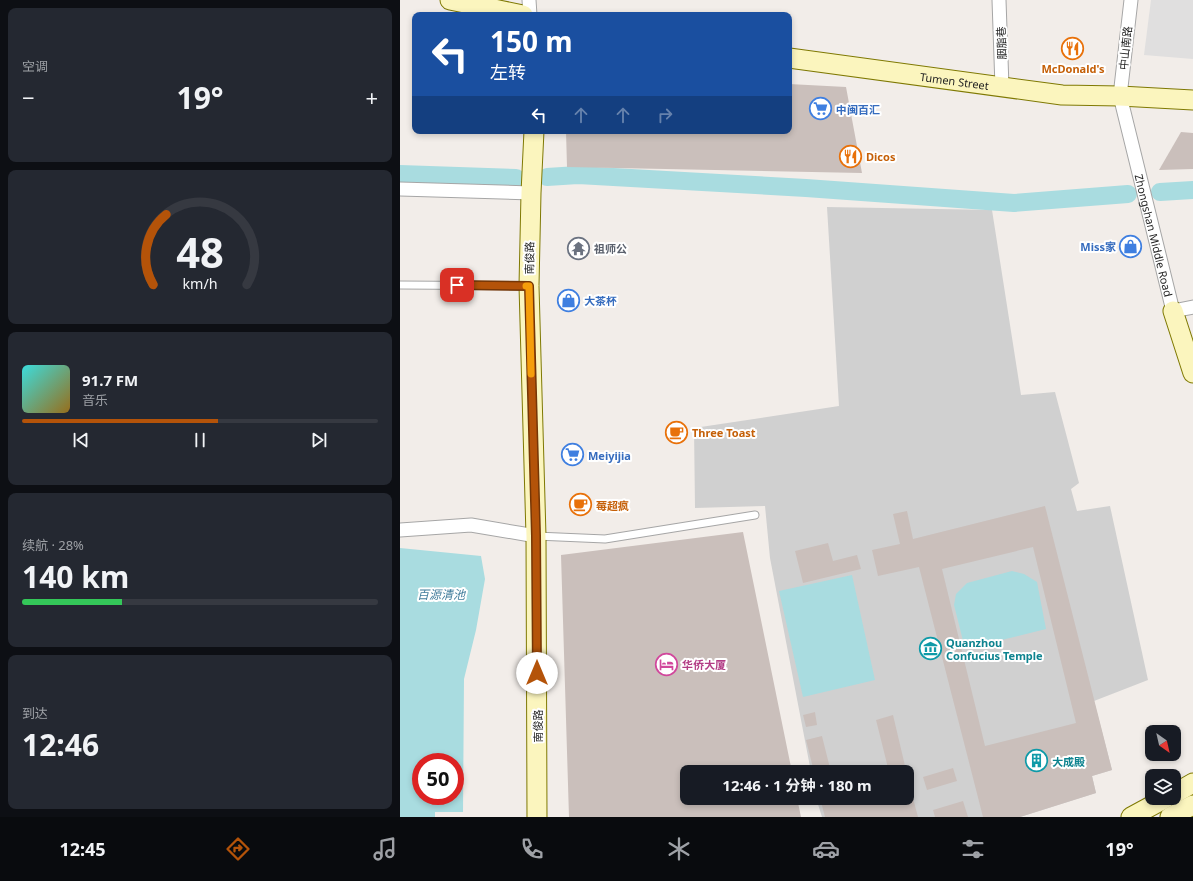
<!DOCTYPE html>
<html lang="zh">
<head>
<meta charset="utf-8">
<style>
  :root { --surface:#171b24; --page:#242831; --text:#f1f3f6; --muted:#9ea1a6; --line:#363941; --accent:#b45309 }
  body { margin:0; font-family:"Noto Sans","Noto Sans SC",sans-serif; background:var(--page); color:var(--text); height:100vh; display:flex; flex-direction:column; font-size:15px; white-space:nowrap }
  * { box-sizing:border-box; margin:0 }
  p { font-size:13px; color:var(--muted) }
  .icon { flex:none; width:22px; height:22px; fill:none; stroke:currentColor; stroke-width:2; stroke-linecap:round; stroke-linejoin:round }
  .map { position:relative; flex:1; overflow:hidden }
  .drawer { display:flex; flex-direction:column; gap:8px; padding:8px; background:#0d0f14; width:400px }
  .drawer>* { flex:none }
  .top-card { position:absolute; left:12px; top:12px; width:380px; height:122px; border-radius:8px; box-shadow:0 2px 6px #0003; background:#1a4fa0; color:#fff; overflow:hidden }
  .needle { width:26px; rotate:146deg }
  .buttons { position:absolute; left:745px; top:725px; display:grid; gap:8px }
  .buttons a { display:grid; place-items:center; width:36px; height:36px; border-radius:8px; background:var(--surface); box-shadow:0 2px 6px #0003; font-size:20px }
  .speed { position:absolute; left:12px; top:753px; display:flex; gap:8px; font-size:20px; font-weight:700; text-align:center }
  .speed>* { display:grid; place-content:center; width:52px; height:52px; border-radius:50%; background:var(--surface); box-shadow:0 2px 6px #0003; line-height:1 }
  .speed .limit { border:6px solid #d22; background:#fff; color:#111 }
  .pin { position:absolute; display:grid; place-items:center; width:34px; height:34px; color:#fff; margin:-17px; border-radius:8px; box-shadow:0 2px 6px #0006 }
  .me { position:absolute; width:44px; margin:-22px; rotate:0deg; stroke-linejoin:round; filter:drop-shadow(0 0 3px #0008) }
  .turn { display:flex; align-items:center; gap:14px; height:84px; padding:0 12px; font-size:18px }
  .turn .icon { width:52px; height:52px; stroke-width:2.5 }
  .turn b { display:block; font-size:28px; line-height:34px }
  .lanes { display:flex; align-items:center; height:38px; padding:0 12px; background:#0003; justify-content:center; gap:20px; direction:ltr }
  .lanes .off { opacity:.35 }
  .big { font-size:30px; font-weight:700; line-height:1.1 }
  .drawer .tile { flex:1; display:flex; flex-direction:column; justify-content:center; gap:6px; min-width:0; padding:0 14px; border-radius:8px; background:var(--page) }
  .drawer .dial { align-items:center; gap:0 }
  .dial svg { height:104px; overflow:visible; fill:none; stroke:var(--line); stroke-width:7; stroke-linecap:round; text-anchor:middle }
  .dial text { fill:var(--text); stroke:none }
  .song { display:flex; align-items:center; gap:12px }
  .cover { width:48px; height:48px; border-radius:6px; background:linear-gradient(135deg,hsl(180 70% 55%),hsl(40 70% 35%)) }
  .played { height:4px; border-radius:2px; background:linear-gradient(90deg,var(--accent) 55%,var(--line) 55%) }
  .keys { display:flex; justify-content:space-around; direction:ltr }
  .heat { display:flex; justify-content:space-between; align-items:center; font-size:22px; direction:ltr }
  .charge { height:6px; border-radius:3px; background:linear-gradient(90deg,#34c759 28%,var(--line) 0) }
  .trip { position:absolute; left:280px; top:765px; width:234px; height:40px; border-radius:8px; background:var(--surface); box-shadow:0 2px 6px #0003; font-weight:700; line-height:40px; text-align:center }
  .tabs { display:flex; height:64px; justify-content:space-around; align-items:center; background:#090b0e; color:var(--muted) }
  .tabs .icon { width:28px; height:28px }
  .tabs .current { color:var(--accent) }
  .tabs b { font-size:18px; color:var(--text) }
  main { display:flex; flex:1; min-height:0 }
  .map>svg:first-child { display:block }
  .residential { fill:#e0dfdf }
  .religious { fill:#d0d0d0 }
  .water { fill:#a9dce0; fill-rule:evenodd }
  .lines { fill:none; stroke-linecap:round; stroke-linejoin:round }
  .canal { stroke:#a9dce0; stroke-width:18 }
  .building { fill:#cabfbb; fill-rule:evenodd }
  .lane-casing { stroke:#a6a6a6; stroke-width:9 }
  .street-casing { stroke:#a6a6a6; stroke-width:15 }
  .secondary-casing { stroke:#7f7903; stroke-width:21 }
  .lane { stroke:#fff; stroke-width:7 }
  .street { stroke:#fff; stroke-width:13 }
  .secondary { stroke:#fbf5be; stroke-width:19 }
  .route-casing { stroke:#753606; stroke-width:10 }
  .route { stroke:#b45309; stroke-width:7 }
  .slow { stroke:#f59e0b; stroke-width:7 }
  .labels { text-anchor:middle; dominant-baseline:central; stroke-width:4; stroke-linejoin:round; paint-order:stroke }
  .street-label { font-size:11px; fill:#222; stroke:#fff }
  .food-label { font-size:11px; font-weight:bold; fill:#c56008; stroke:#fff; text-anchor:start }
  .shop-label { font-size:11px; font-weight:bold; fill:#366cbe; stroke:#fff; text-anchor:start }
  .worship-label { font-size:11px; font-weight:bold; fill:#5b616d; stroke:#fff; text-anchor:start }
  .culture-label { font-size:11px; font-weight:bold; fill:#0d838f; stroke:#fff; text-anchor:start }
  .hotel-label { font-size:11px; font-weight:bold; fill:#b23c85; stroke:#fff; text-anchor:start }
  .water-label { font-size:12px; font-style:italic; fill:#427d9c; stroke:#fff }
</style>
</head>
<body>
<main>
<section class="drawer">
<div class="tile"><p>空调</p>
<div class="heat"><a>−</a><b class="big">19°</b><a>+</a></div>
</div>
<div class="tile dial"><svg viewBox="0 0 100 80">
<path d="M14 69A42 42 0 1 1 86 69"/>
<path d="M14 69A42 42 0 0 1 24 15" stroke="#b45309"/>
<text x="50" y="56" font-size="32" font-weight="700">48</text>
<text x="50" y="72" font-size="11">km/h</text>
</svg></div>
<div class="tile">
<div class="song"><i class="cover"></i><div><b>91.7 FM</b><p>音乐</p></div></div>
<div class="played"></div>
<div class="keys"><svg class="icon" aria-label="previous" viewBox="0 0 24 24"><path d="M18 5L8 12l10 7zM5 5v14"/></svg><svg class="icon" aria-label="pause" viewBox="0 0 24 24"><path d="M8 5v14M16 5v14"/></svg><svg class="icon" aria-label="next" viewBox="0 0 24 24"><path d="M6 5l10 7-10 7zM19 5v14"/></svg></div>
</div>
<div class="tile"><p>续航 · 28%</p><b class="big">140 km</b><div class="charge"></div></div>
<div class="tile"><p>到达</p><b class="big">12:46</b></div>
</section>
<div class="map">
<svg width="793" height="817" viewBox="0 0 793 817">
  <rect width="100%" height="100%" fill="#f2ede9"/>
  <polygon class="residential" points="751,0 793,0 793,59 744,55"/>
  <polygon class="religious" points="427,207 592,210 621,395 655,392 679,483 671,489 677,511 710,506 748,680 694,701 712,770 692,776 696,793 620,817 422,817 416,798 507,798 507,772 411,772 370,558 365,506 295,508 294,428 439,406"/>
  <g class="water">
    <path d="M0,548L81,556L85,579L76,630L64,679L63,812H35V817H0ZM21,762H55V796H21Z"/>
    <polygon points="612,571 624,574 637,582 646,629 565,649 554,605 556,594 567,583"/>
    <polygon points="452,575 475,680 403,697 379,591"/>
  </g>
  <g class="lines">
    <g class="canal">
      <polyline points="0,174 116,178"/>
      <polyline points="147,177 178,175 406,188 614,203 728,194"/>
      <polyline points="760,192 793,190"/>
    </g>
  </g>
  <g class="building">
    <polygon points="389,84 446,87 462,173 167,167 166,131 389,131"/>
    <polygon points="781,132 793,133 793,169 759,170"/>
    <path d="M645,506L712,770L692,776L696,793L620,817H583L519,567L478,576L472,550L500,544L493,514L507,511L513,539ZM633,547L676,723L585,746L542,569Z"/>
    <polygon points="343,532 392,772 287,772 287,798 397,798 401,817 169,817 161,555"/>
    <polygon points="428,543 433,561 457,555 461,569 403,583 395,551"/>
    <polygon points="415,712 417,725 406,727 403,715"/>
    <polygon points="493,715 506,770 507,772 489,772 476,720"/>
    <polygon points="422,736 431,772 414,772 406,740"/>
    <polygon points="553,768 557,781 527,790 523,777"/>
    <polygon points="507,776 518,817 425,817 420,798 507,798"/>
    <polygon points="563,801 568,817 535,817 533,810"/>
  </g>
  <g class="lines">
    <defs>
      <g id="lane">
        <polyline points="0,285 129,286"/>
        <polyline points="136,536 205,539 355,515"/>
      </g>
      <g id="street">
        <polyline points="129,0 130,15"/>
        <polyline points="599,0 602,87"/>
        <path id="s1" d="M731,0L720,96L773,311L793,307"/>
        <polyline points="0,189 131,193"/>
        <polyline points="0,530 71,525 136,536"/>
      </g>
      <g id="secondary">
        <polyline points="50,0 123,15"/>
        <path id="s2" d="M389,58L662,95L720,96L793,100"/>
        <polyline points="134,131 131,193 129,286 136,536 137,817"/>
        <polyline points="773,311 793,373"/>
        <polyline points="774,794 793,783"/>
        <polyline points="731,817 766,798"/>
        <polyline points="770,817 793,805"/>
      </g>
    </defs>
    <use href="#lane" class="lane-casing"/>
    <use href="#street" class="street-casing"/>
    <use href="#secondary" class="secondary-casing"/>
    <use href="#lane" class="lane"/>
    <use href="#street" class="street"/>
    <use href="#secondary" class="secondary"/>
  </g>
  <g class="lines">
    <defs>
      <polyline id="route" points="57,285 129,286 136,536 137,673"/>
    </defs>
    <use href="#route" class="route-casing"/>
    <use href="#route" class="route"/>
    <polyline class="slow" points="126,286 129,286 131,374"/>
  </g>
  <defs>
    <symbol id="restaurant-ring" viewBox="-11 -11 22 22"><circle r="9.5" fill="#fff" stroke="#e8710a" stroke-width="1.5"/><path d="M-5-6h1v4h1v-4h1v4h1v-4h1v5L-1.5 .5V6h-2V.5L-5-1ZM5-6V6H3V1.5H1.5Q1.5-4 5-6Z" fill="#e8710a"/></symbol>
    <symbol id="supermarket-ring" viewBox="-11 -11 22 22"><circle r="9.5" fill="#fff" stroke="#3f7fe0" stroke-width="1.5"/><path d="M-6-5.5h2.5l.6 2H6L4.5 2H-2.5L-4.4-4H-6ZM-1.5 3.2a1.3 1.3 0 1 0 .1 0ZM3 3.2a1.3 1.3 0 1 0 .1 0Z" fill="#3f7fe0"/></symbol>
    <symbol id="shop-ring" viewBox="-11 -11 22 22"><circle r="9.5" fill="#fff" stroke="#3f7fe0" stroke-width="1.5"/><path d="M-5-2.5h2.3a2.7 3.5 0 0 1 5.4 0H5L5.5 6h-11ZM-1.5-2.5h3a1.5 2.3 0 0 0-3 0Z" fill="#3f7fe0"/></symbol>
    <symbol id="temple-ring" viewBox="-11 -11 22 22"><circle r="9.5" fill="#fff" stroke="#6b7280" stroke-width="1.5"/><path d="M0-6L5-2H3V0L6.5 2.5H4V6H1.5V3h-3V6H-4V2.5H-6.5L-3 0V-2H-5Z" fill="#6b7280"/></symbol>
    <symbol id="cafe-ring" viewBox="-11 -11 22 22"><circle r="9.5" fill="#fff" stroke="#e8710a" stroke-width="1.5"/><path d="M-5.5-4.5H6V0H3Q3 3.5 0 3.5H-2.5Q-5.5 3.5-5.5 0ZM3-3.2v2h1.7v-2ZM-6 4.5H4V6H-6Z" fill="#e8710a"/></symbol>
    <symbol id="museum-ring" viewBox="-11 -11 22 22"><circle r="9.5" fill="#fff" stroke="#0f9aa8" stroke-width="1.5"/><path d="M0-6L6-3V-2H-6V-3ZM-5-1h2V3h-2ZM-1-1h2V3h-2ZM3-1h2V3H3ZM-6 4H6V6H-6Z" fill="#0f9aa8"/></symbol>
    <symbol id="hotel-ring" viewBox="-11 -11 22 22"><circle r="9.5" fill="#fff" stroke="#d1479c" stroke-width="1.5"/><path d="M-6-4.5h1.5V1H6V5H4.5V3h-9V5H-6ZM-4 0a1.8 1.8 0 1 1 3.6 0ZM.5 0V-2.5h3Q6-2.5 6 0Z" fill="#d1479c"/></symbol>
    <symbol id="building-ring" viewBox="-11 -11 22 22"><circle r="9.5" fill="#fff" stroke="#0f9aa8" stroke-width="1.5"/><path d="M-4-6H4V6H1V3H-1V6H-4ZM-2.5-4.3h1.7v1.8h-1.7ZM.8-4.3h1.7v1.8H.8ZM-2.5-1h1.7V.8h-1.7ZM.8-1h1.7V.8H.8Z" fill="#0f9aa8"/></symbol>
  </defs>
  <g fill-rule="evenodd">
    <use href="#restaurant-ring" x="660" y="36" width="25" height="25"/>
    <use href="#supermarket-ring" x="408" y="96" width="25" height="25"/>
    <use href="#restaurant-ring" x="438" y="144" width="25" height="25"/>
    <use href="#shop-ring" x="718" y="234" width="25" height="25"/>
    <use href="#temple-ring" x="166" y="236" width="25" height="25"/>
    <use href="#shop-ring" x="156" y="288" width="25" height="25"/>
    <use href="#cafe-ring" x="264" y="420" width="25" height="25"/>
    <use href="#supermarket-ring" x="160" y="442" width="25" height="25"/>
    <use href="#cafe-ring" x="168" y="492" width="25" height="25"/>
    <use href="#museum-ring" x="518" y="636" width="25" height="25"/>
    <use href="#hotel-ring" x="254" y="652" width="25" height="25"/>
    <use href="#building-ring" x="624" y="748" width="25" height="25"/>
  </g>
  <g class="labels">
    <g class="street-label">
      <text transform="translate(601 43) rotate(-92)">胭脂巷</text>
      <text transform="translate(725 48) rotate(-84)">中山南路</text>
      <text stroke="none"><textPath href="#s2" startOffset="167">Tumen Street</textPath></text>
      <text stroke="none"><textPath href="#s1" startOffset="240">Zhongshan Middle Road</textPath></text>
      <text transform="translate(129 258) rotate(-89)">南俊路</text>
      <text transform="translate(137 726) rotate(-90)">南俊路</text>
    </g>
    <g class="food-label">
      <text x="673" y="68" text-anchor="middle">McDonald's</text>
      <text x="466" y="156">Dicos</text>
      <text x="292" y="432">Three Toast</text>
      <text x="196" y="505">莓超疯</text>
    </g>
    <g class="shop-label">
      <text x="436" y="109">中闽百汇</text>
      <text x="716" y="246" text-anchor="end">Miss家</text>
      <text x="184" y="300">大茶杯</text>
      <text x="188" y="455">Meiyijia</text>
    </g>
    <g class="worship-label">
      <text x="194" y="248">祖师公</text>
    </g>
    <g class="culture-label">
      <text x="546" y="642">Quanzhou<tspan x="546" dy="13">Confucius Temple</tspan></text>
      <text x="652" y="761">大成殿</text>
    </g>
    <g class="hotel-label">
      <text x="282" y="664">华侨大厦</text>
    </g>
    <g class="water-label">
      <text x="41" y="594">百源清池</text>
    </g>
  </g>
</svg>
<div class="buttons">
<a><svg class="needle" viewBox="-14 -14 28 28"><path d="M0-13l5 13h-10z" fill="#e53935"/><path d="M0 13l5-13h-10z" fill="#9ea1a6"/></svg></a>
<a><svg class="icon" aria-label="layers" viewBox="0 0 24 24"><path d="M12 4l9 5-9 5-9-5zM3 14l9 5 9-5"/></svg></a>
</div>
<div class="speed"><div class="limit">50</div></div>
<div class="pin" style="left:57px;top:285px;background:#d93025"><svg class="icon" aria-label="arrive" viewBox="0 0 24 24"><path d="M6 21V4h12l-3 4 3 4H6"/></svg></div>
<svg class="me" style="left:137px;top:673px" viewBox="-20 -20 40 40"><circle r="19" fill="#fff"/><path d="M0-13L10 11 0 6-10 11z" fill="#b45309"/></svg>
<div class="trip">12:46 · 1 分钟 · 180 m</div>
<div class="top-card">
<div class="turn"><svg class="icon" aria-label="left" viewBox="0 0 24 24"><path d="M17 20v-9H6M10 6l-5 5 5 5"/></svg><div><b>150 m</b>左转</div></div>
<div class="lanes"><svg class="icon" aria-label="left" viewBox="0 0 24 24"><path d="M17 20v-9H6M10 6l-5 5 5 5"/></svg><svg class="icon off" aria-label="ahead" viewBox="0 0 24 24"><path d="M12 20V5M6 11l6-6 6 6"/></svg><svg class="icon off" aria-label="ahead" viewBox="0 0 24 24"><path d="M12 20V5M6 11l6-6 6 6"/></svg><svg class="icon off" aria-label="right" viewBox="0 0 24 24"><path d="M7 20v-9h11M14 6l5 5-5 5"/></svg></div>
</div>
</div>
</main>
<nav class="tabs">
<b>12:45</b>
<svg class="icon current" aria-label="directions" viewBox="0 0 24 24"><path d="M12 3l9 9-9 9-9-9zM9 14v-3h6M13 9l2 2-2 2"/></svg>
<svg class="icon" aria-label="music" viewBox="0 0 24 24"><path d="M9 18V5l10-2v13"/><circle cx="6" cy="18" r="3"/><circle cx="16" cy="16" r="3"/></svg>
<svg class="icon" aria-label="phone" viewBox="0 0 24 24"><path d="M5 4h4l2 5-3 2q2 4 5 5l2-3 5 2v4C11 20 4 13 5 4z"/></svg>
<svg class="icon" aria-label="climate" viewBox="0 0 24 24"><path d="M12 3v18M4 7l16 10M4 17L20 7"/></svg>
<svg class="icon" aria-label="car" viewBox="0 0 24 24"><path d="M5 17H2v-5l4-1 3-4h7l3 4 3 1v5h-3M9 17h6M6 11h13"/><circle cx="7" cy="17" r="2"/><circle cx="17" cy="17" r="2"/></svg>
<svg class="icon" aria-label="filters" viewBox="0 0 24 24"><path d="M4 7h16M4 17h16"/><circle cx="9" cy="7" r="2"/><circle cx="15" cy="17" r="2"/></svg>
<b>19°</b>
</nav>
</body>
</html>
